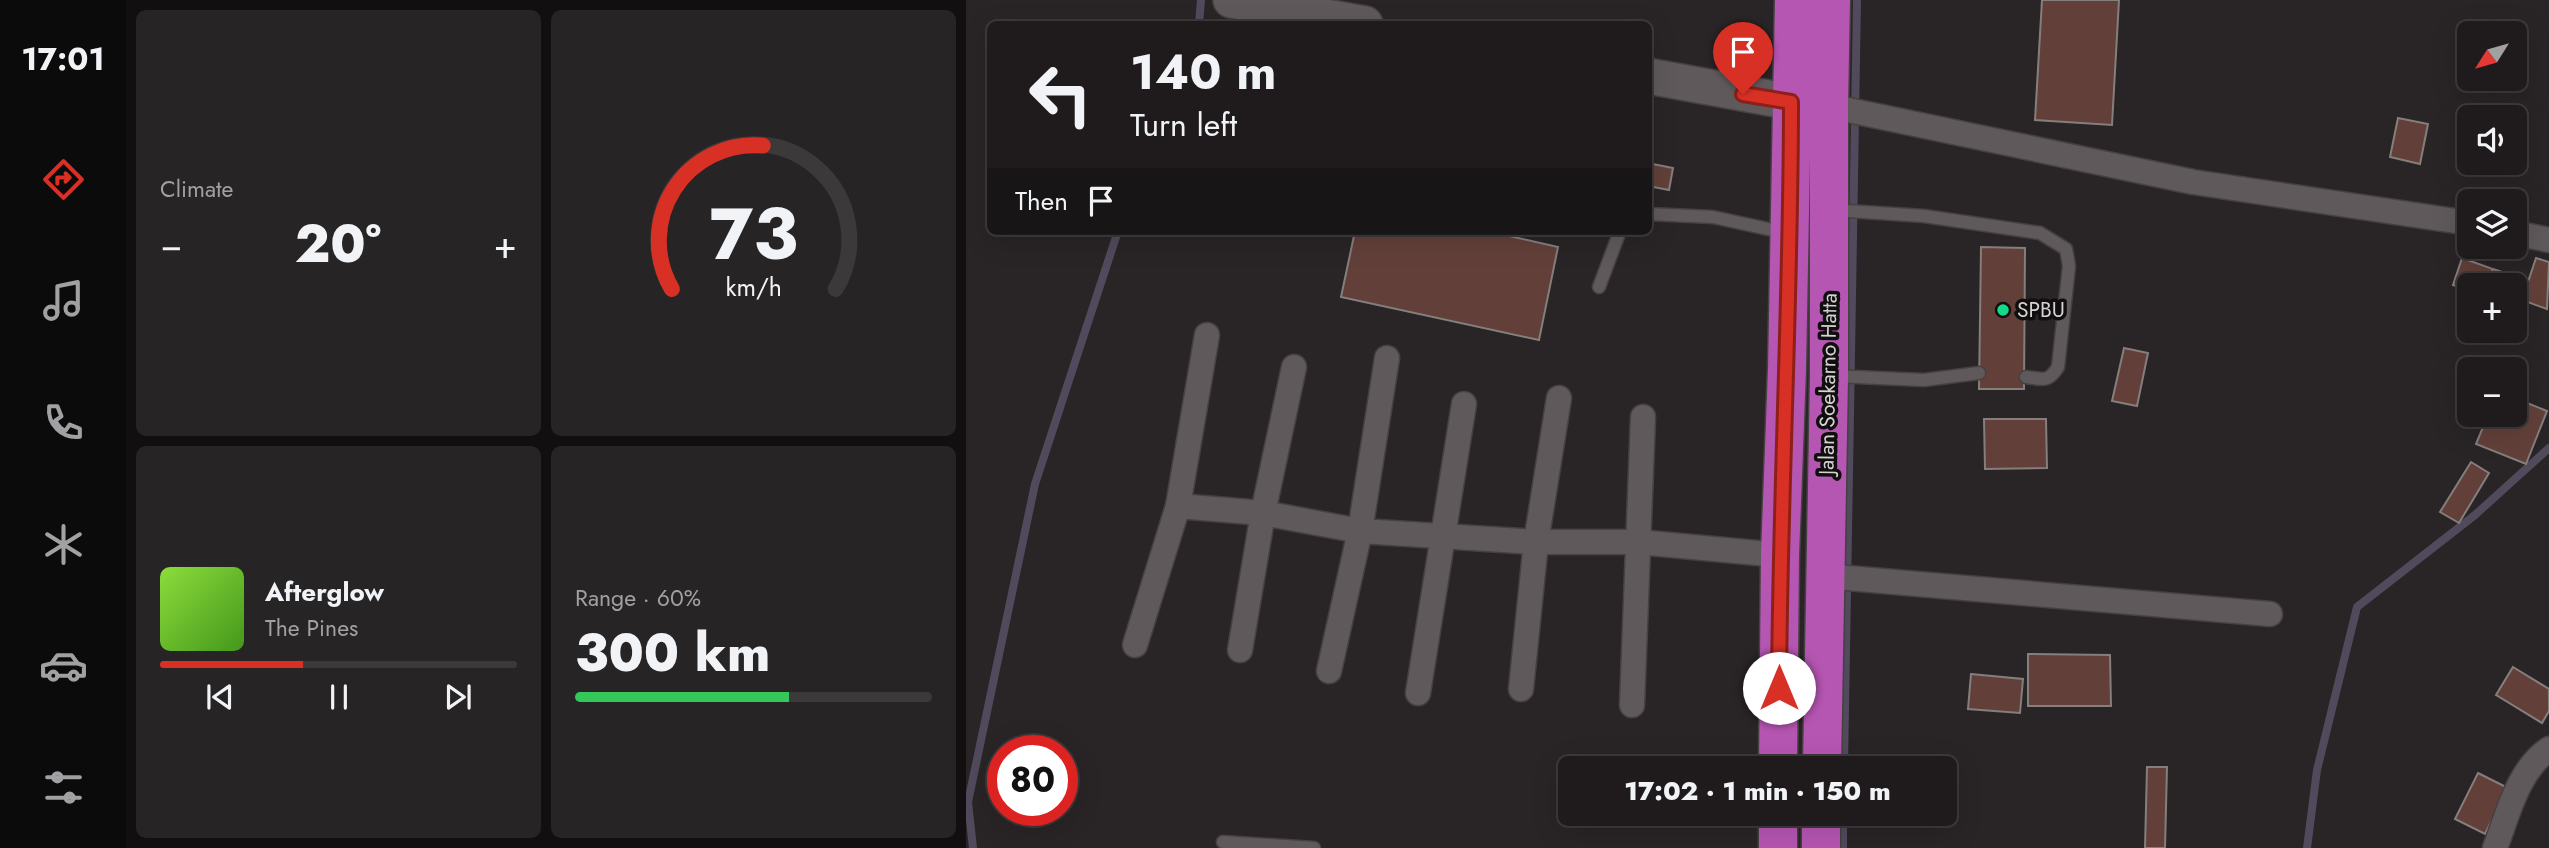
<!DOCTYPE html>
<html lang="en">
<head>
<meta charset="utf-8">
<style>
  :root { --surface:#1f1b1c; --page:#272425; --text:#f1f3f6; --muted:#a1a1a3; --line:#3c393b; --accent:#d93025 }
  body { margin:0; font-family:Jost,sans-serif; background:var(--page); color:var(--text); height:100vh; display:flex; flex-direction:column; font-size:26px; white-space:nowrap }
  * { box-sizing:border-box; margin:0 }
  p { font-size:23px; color:var(--muted) }
  .icon { flex:none; width:38px; height:38px; fill:none; stroke:currentColor; stroke-width:2; stroke-linecap:round; stroke-linejoin:round }
  .map { position:relative; flex:1; overflow:hidden }
  .sheet { display:flex; flex-direction:column; gap:10px; padding:10px; background:#110f0f; width:840px }
  .sheet>* { flex:none }
  .banner { position:absolute; left:21px; top:21px; width:665px; height:214px; border-radius:10px; box-shadow:0 7px 28px #0002,0 0 0 2px var(--line); background:#1f1b1c; color:var(--text); overflow:hidden }
  .needle { width:46px; rotate:233deg }
  .tools { position:absolute; left:1491px; top:21px; display:grid; gap:14px }
  .tools a { display:grid; place-items:center; width:70px; height:70px; border-radius:10px; background:var(--surface); box-shadow:0 7px 28px #0002,0 0 0 2px var(--line); font-size:35px }
  .speed { position:absolute; left:21px; top:735px; display:flex; gap:14px; font-size:35px; font-weight:700; text-align:center }
  .speed>* { display:grid; place-content:center; width:91px; height:91px; border-radius:50%; background:var(--surface); box-shadow:0 7px 28px #0002,0 0 0 2px var(--line); line-height:1 }
  .speed .limit { border:10px solid #d22; background:#fff; color:#111 }
  .pin { position:absolute; display:grid; place-items:center; width:60px; height:60px; color:#fff; margin:-72px -30px; border-radius:50% 50% 50% 0; rotate:-45deg; box-shadow:0 0 7px #0007 }
  .pin .icon { rotate:45deg }
  .me { position:absolute; width:77px; margin:-38px; rotate:0deg; stroke-linejoin:round; filter:drop-shadow(0 0 5px #0008) }
  .turn { display:flex; align-items:center; gap:24px; height:147px; padding:0 28px; font-size:32px }
  .turn .icon { width:91px; height:91px; stroke-width:2.5 }
  .turn b { display:block; font-size:49px; line-height:60px }
  .then { display:flex; align-items:center; height:66px; padding:0 28px; background:#0003; gap:14px; font-size:26px }
  .big { font-size:52px; font-weight:800; line-height:1.1 }
  .sheet .tile { flex:1; display:flex; flex-direction:column; justify-content:center; gap:10px; min-width:0; padding:0 24px; border-radius:10px; background:var(--page) }
  .sheet .dial { align-items:center; gap:0 }
  .dial svg { height:182px; overflow:visible; fill:none; stroke:var(--line); stroke-width:7; stroke-linecap:round; text-anchor:middle }
  .dial text { fill:var(--text); stroke:none }
  .song { display:flex; align-items:center; gap:21px }
  .cover { width:84px; height:84px; border-radius:10px; background:linear-gradient(135deg,hsl(90 70% 55%),hsl(100 70% 35%)) }
  .played { height:7px; border-radius:4px; background:linear-gradient(90deg,var(--accent) 40%,var(--line) 40%) }
  .keys { display:flex; justify-content:space-around; direction:ltr }
  .heat { display:flex; justify-content:space-between; align-items:center; font-size:38px; direction:ltr }
  .charge { height:10px; border-radius:5px; background:linear-gradient(90deg,#34c759 60%,var(--line) 0) }
  .sheet .tiles { flex:1; display:grid; gap:10px; grid-template-columns:repeat(2,1fr) }
  .trip { position:absolute; left:592px; top:756px; width:399px; height:70px; border-radius:10px; background:var(--surface); box-shadow:0 7px 28px #0002,0 0 0 2px var(--line); font-weight:800; line-height:70px; text-align:center }
  main { display:flex; flex:1; min-height:0 }
  .tab-bar { display:flex; flex-direction:column; width:126px; justify-content:space-around; align-items:center; background:#0c0b0b; color:var(--muted) }
  .tab-bar .icon { width:49px; height:49px }
  .tab-bar .current { color:var(--accent) }
  .tab-bar b { font-size:32px; color:var(--text) }
  .map>svg:first-child { display:block }
  .lines { fill:none; stroke-linecap:round; stroke-linejoin:round }
  .stream { stroke:#514a5c; stroke-width:8 }
  .building { fill:#624039; stroke:#847e7d; stroke-width:2 }
  .lane-casing { stroke:#454041; stroke-width:15 }
  .street-casing { stroke:#454041; stroke-width:27 }
  .secondary-casing { stroke:#454041; stroke-width:38 }
  .highway-casing { stroke:#454041; stroke-width:41 }
  .lane { stroke:#5f595b; stroke-width:12 }
  .street { stroke:#5f595b; stroke-width:24 }
  .secondary { stroke:#5f595b; stroke-width:35 }
  .highway { stroke:#b656b3; stroke-width:38 }
  .route-casing { stroke:#8d1f18; stroke-width:18 }
  .route { stroke:#d93025; stroke-width:12 }
  .poi-dot { fill:#13d98a; stroke:#100e0e; stroke-width:2.5 }
  .labels { text-anchor:middle; dominant-baseline:central; stroke-width:7; stroke-linejoin:round; paint-order:stroke }
  .poi-label { font-size:21px; fill:#d5d2d2; stroke:#100e0e; text-anchor:start }
  .street-label { font-size:21px; fill:#d5d2d2; stroke:#100e0e }
</style>
</head>
<body>
<main>
<nav class="tab-bar">
<b>17:01</b>
<svg class="icon current" aria-label="directions" viewBox="0 0 24 24"><path d="M12 3l9 9-9 9-9-9zM9 14v-3h6M13 9l2 2-2 2"/></svg>
<svg class="icon" aria-label="music" viewBox="0 0 24 24"><path d="M9 18V5l10-2v13"/><circle cx="6" cy="18" r="3"/><circle cx="16" cy="16" r="3"/></svg>
<svg class="icon" aria-label="phone" viewBox="0 0 24 24"><path d="M5 4h4l2 5-3 2q2 4 5 5l2-3 5 2v4C11 20 4 13 5 4z"/></svg>
<svg class="icon" aria-label="climate" viewBox="0 0 24 24"><path d="M12 3v18M4 7l16 10M4 17L20 7"/></svg>
<svg class="icon" aria-label="car" viewBox="0 0 24 24"><path d="M5 17H2v-5l4-1 3-4h7l3 4 3 1v5h-3M9 17h6M6 11h13"/><circle cx="7" cy="17" r="2"/><circle cx="17" cy="17" r="2"/></svg>
<svg class="icon" aria-label="filters" viewBox="0 0 24 24"><path d="M4 7h16M4 17h16"/><circle cx="9" cy="7" r="2"/><circle cx="15" cy="17" r="2"/></svg>
</nav>
<section class="sheet">
<div class="tiles">
<div class="tile"><p>Climate</p>
<div class="heat"><a>−</a><b class="big">20°</b><a>+</a></div>
</div>
<div class="tile dial"><svg viewBox="0 0 100 80">
<path d="M14 69A42 42 0 1 1 86 69"/>
<path d="M14 69A42 42 0 0 1 54 6" stroke="#d93025"/>
<text x="50" y="56" font-size="32" font-weight="700">73</text>
<text x="50" y="72" font-size="11">km/h</text>
</svg></div>
<div class="tile">
<div class="song"><i class="cover"></i><div><b>Afterglow</b><p>The Pines</p></div></div>
<div class="played"></div>
<div class="keys"><svg class="icon" aria-label="previous" viewBox="0 0 24 24"><path d="M18 5L8 12l10 7zM5 5v14"/></svg><svg class="icon" aria-label="pause" viewBox="0 0 24 24"><path d="M8 5v14M16 5v14"/></svg><svg class="icon" aria-label="next" viewBox="0 0 24 24"><path d="M6 5l10 7-10 7zM19 5v14"/></svg></div>
</div>
<div class="tile"><p>Range · 60%</p><b class="big">300 km</b><div class="charge"></div></div>
</div>
</section>
<div class="map">
<svg width="1583" height="848" viewBox="0 0 1583 848">
  <rect width="100%" height="100%" fill="#292425"/>
  <g class="lines">
    <g class="stream">
      <polyline points="233,24 235,0"/>
      <polyline points="878,768 891,0"/>
      <polyline points="7,848 2,802 69,484 152,231"/>
      <polyline points="877,848 877,814"/>
      <polyline points="1341,848 1351,770 1391,607 1509,515 1583,448"/>
    </g>
  </g>
  <g class="building">
    <polygon points="1076,0 1153,0 1146,125 1069,120"/>
    <polygon points="1432,118 1462,124 1454,164 1424,157"/>
    <polygon points="682,163 707,168 703,190 682,186"/>
    <polygon points="389,231 521,231 592,247 573,340 375,297"/>
    <polygon points="1015,247 1059,248 1058,389 1013,389"/>
    <polygon points="1496,258 1527,269 1522,285 1503,285 1503,290 1487,285"/>
    <polygon points="1570,258 1583,262 1581,309 1556,300"/>
    <polygon points="1527,269 1557,279 1549,302 1549,285 1522,285"/>
    <polygon points="1158,348 1182,353 1171,406 1146,401"/>
    <polygon points="1549,398 1581,411 1560,464 1510,444 1522,415 1549,415"/>
    <polygon points="1018,419 1080,419 1081,468 1019,469"/>
    <polygon points="1505,462 1523,473 1493,523 1474,512"/>
    <polygon points="1062,654 1144,655 1145,706 1062,706"/>
    <polygon points="1547,667 1583,689 1583,711 1576,723 1530,695"/>
    <polygon points="1005,674 1057,679 1054,713 1002,709"/>
    <polygon points="1181,767 1201,767 1199,848 1179,848"/>
    <polygon points="1512,773 1542,788 1519,834 1489,819"/>
  </g>
  <g class="lines">
    <defs>
      <g id="lane">
        <path d="M867,210L958,216L1074,233L1100,249L1103,266L1092,367C1082,383 1077,379 1060,377"/>
        <polyline points="682,214 747,217 820,233"/>
        <polyline points="633,287 654,231"/>
        <polyline points="867,376 958,380 1013,373"/>
        <polyline points="257,842 348,848"/>
      </g>
      <g id="street">
        <polyline points="863,106 1227,182 1503,223"/>
        <polyline points="1549,233 1583,240"/>
        <polyline points="212,506 297,513 394,531 570,542 672,542 814,555"/>
        <polyline points="858,576 1304,614"/>
        <polyline points="169,645 212,506 241,335"/>
        <polyline points="274,650 297,513 328,367"/>
        <polyline points="363,671 394,531 421,358"/>
        <polyline points="555,689 570,542 593,398"/>
        <polyline points="452,693 498,404"/>
        <polyline points="666,705 677,417"/>
        <path d="M1529,848C1542,814 1552,770 1583,749"/>
      </g>
      <g id="secondary">
        <polyline points="265,0 399,24"/>
        <polyline points="682,76 825,102"/>
      </g>
      <g id="highway">
        <polyline points="812,768 814,555 821,369 828,0"/>
        <polyline points="856,768 863,376 863,106 865,0"/>
        <polyline points="812,848 812,814"/>
        <polyline points="855,848 855,814"/>
      </g>
    </defs>
    <use href="#lane" class="lane-casing"/>
    <use href="#street" class="street-casing"/>
    <use href="#secondary" class="secondary-casing"/>
    <use href="#highway" class="highway-casing"/>
    <use href="#lane" class="lane"/>
    <use href="#street" class="street"/>
    <use href="#secondary" class="secondary"/>
    <use href="#highway" class="highway"/>
  </g>
  <g class="lines">
    <defs>
      <path id="route" d="M777,94L825,102C825,298 814,493 813,688"/>
    </defs>
    <use href="#route" class="route-casing"/>
    <use href="#route" class="route"/>
  </g>
  <circle class="poi-dot" cx="1037" cy="310" r="7"/>
  <g class="labels">
    <g class="poi-label">
      <text x="1051" y="310">SPBU</text>
    </g>
    <g class="street-label">
      <text transform="translate(862 384) rotate(-89)">Jalan Soekarno Hatta</text>
    </g>
  </g>
</svg>
<div class="tools">
<a><svg class="needle" viewBox="-14 -14 28 28"><path d="M0-13l5 13h-10z" fill="#e53935"/><path d="M0 13l5-13h-10z" fill="#a1a1a3"/></svg></a>
<a><svg class="icon" aria-label="sound" viewBox="0 0 24 24"><path d="M4 9h4l5-4v14l-5-4H4zM17 9q2 3 0 6"/></svg></a>
<a><svg class="icon" aria-label="layers" viewBox="0 0 24 24"><path d="M12 4l9 5-9 5-9-5zM3 14l9 5 9-5"/></svg></a>
<a>+</a>
<a>−</a>
</div>
<div class="speed"><div class="limit">80</div></div>
<div class="pin" style="left:777px;top:94px;background:#d93025"><svg class="icon" aria-label="arrive" viewBox="0 0 24 24"><path d="M6 21V4h12l-3 4 3 4H6"/></svg></div>
<svg class="me" style="left:813px;top:688px" viewBox="-20 -20 40 40"><circle r="19" fill="#fff"/><path d="M0-13L10 11 0 6-10 11z" fill="#d93025"/></svg>
<div class="trip">17:02 · 1 min · 150 m</div>
<div class="banner">
<div class="turn"><svg class="icon" aria-label="left" viewBox="0 0 24 24"><path d="M17 20v-9H6M10 6l-5 5 5 5"/></svg><div><b>140 m</b>Turn left</div></div>
<div class="then">Then<svg class="icon" aria-label="arrive" viewBox="0 0 24 24"><path d="M6 21V4h12l-3 4 3 4H6"/></svg></div>
</div>
</div>
</main>
</body>
</html>
